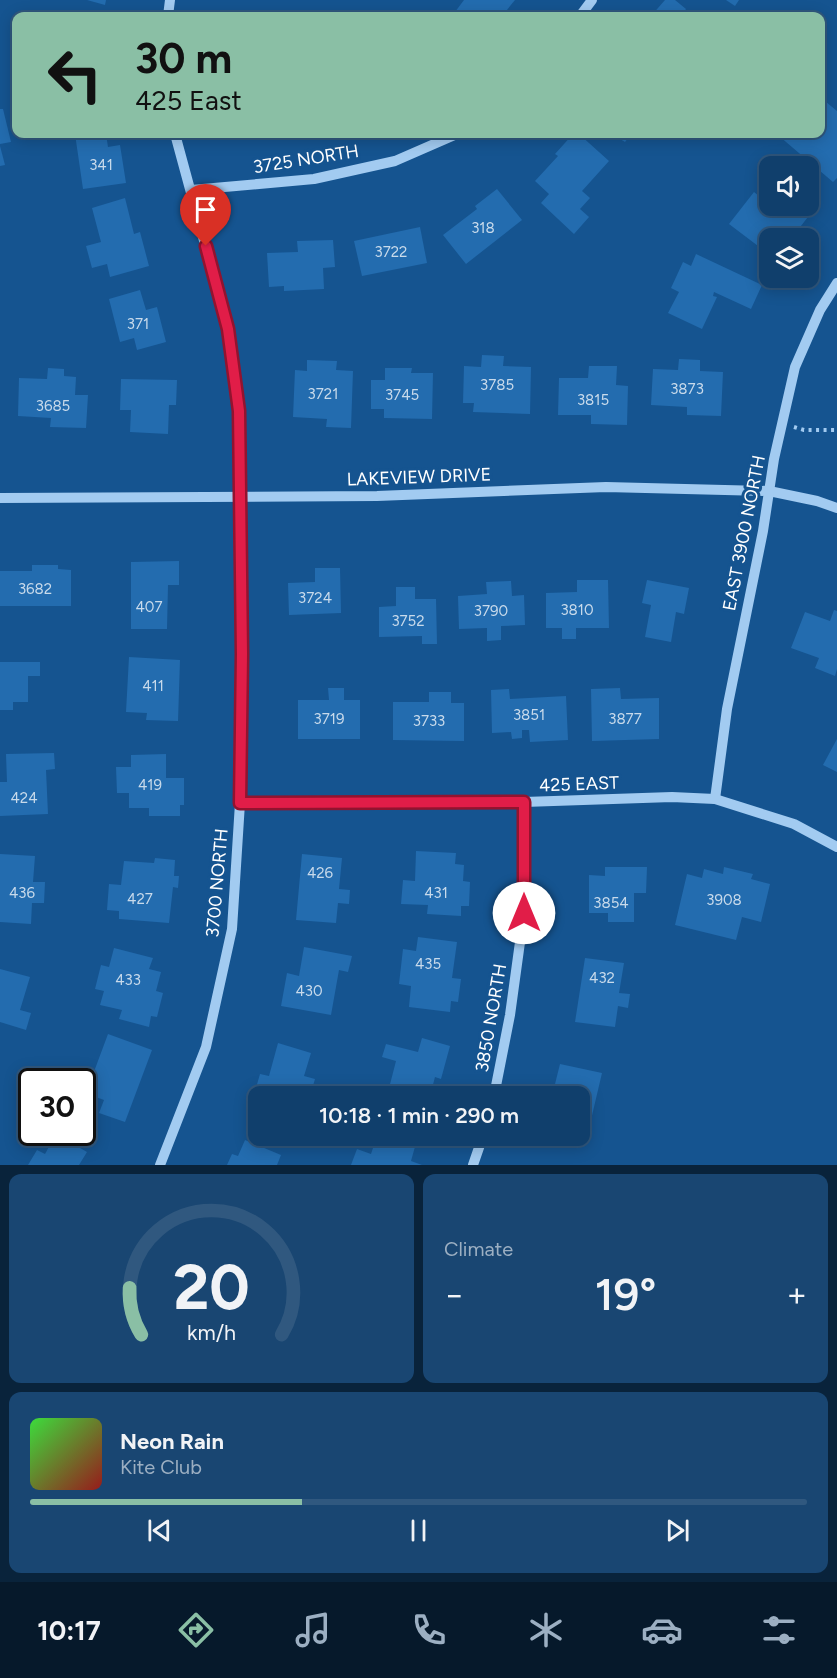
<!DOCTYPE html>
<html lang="en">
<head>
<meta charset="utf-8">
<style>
  :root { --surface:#103f6c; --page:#194672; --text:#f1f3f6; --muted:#9cafc2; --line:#30587f; --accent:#8abfa5 }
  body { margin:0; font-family:Figtree,sans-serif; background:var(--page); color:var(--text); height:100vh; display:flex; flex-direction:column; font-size:22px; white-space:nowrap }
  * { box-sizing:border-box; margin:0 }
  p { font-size:20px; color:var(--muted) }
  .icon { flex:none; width:33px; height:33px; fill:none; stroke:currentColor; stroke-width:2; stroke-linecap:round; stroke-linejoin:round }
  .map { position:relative; height:1165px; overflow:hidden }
  .details { display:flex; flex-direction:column; gap:9px; padding:9px; background:#09233b; flex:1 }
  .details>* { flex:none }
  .banner { position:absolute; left:12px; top:12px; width:813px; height:126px; border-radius:12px; box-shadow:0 3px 15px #0003,0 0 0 2px var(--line); background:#8abfa5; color:#111; overflow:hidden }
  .controls { position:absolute; left:759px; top:156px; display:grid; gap:12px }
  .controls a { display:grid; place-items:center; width:60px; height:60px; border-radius:12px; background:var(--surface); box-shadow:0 3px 15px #0003,0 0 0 2px var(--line); font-size:30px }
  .speed { position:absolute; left:18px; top:1068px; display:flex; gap:12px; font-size:30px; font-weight:700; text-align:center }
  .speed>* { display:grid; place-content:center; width:78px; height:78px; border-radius:50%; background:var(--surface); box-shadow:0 3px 15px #0003,0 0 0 2px var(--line); line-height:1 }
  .speed .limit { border:3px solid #111; border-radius:9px; background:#fff; color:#111 }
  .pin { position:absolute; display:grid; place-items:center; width:51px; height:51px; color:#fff; margin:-62px -26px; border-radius:50% 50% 50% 0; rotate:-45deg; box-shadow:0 0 6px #0007 }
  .pin .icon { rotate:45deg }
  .me { position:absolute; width:66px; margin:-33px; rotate:0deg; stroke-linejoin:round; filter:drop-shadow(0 0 4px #0008) }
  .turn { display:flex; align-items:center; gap:21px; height:126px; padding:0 24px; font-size:27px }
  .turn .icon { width:78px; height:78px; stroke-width:2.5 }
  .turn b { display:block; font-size:42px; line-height:51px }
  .big { font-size:45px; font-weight:600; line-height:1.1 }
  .details .widget { flex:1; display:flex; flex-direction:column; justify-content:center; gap:9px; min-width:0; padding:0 21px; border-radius:12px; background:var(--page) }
  .details .dial { align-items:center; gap:0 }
  .dial svg { height:156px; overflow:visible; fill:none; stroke:var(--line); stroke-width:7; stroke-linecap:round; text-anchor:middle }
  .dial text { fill:var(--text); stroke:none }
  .song { display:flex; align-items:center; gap:18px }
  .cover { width:72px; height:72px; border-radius:9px; background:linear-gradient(135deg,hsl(120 70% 55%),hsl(0 70% 35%)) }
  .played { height:6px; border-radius:3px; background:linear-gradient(90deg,var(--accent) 35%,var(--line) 35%) }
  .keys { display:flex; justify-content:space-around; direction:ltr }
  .heat { display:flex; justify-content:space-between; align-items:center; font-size:33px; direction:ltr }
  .details .tiles { flex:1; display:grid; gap:9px; grid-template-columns:1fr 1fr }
  .widget:last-child { grid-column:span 2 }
  .trip { position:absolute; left:248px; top:1086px; width:342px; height:60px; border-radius:12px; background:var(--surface); box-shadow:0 3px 15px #0003,0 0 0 2px var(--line); font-weight:600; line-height:60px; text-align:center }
  .tab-bar { display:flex; height:96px; justify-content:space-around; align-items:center; background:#06192b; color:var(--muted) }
  .tab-bar .icon { width:42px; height:42px }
  .tab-bar .selected { color:var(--accent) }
  .tab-bar b { font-size:27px; color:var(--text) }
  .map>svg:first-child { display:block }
  .building { fill:#236caf }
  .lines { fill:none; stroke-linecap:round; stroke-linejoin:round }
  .path { stroke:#a2cbf1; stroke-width:4; stroke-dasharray:3 4.5; stroke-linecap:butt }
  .minor { stroke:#a2cbf1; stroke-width:10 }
  .route-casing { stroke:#92132f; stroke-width:15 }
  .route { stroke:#e11d48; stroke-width:10 }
  .labels { text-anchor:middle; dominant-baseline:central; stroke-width:6; stroke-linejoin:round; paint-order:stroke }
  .number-label { font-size:15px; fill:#c8daeb }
  .street-label { font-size:18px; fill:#fff; stroke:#155490 }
</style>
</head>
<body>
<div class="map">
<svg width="837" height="1165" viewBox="0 0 837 1165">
  <rect width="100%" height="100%" fill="#155490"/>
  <g class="building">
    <polygon points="87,0 106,0 105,5"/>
    <polygon points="464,0 515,0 502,16 461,16 455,12"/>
    <polygon points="665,0 675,0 686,9 681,16 651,16"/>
    <polygon points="726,0 739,0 735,6"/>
    <polygon points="820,97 837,111 837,178 833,182 779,136 782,134 820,134"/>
    <polygon points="0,109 3,109 11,142 0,144"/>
    <polygon points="75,134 106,134 108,147 120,145 126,183 83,189"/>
    <polygon points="573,134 579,134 609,161 582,191 590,198 580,209 589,217 574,234 541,203 549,194 535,181 558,156 555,154"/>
    <polygon points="612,134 631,134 625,142"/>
    <polygon points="0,146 5,165 0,166"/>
    <polygon points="770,183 770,206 808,206 808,196 815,202 808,211 811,213 794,235 789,231 783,238 770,238 770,255 729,224 754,192 759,196"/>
    <polygon points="497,189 522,220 466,264 443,235 477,209 475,206"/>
    <polygon points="125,198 134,234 140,232 149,266 110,277 107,264 92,268 86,246 101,242 92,208"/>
    <polygon points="420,227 427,263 362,276 354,241"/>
    <polygon points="333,240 335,267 323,268 324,289 284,291 284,286 269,287 267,253 298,252 297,241"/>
    <polygon points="696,254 762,285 751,309 714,292 713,296 717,297 702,329 668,313 679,292 671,288 683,262 691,266"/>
    <polygon points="140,290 146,310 157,307 166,342 137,350 134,338 120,342 109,299"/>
    <polygon points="482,355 504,356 503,366 531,367 530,414 473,412 474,403 463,403 464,366 481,367"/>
    <polygon points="679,359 700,360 700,371 723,372 721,416 687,415 687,407 651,405 653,369 678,370"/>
    <polygon points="307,360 337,361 336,370 353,371 351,428 326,427 327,419 293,417 295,370 307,371"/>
    <polygon points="589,366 617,366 616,385 628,386 627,425 591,424 591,415 558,415 559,378 588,378"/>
    <polygon points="48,368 64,369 64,376 76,377 75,395 88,395 86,428 50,427 51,418 18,416 19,378 47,379"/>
    <polygon points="385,368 412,368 411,373 433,373 432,419 384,418 384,409 371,409 371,380 385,380"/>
    <polygon points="121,379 177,380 176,405 169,405 168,434 130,432 131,410 120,410"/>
    <polygon points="179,561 179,585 168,585 167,629 131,629 131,562"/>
    <polygon points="32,565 58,565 58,569 71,570 71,606 0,606 0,571 32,571"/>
    <polygon points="315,568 340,568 341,613 289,615 288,583 315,582"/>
    <polygon points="577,580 608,580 609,628 576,628 576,639 562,639 562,628 546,628 546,593 577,592"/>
    <polygon points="647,580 689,588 684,614 676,612 671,642 645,637 651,605 642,603"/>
    <polygon points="511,581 512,596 524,595 525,625 501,626 501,640 487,641 487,628 459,629 458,596 487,594 486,582"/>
    <polygon points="396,587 415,587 415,599 436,599 437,644 422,644 422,636 379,637 379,607 396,606"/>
    <polygon points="834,610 837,611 837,669 835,676 815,668 819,658 791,648 805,612 830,621"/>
    <polygon points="129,657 180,660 178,721 146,720 147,713 126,712"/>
    <polygon points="0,662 40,662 40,676 28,676 28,702 13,702 13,710 0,710"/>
    <polygon points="328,688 344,688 344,700 360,700 360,739 298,739 298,700 329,700"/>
    <polygon points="620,688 621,699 659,698 659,739 592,741 591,689"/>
    <polygon points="509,689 510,699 566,696 568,740 530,742 529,730 522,730 522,738 512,739 511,732 492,733 491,690"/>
    <polygon points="429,692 451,692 451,703 464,703 464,741 393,740 393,702 429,702"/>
    <polygon points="837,739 837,772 823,765"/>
    <polygon points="54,753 55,769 46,770 48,814 0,816 0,782 7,782 6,754"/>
    <polygon points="166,754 166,778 184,778 184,805 180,805 180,816 149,816 149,808 129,808 129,793 117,793 116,767 131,767 131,755"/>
    <polygon points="416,851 456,853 455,864 464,865 463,881 470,882 469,906 461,906 461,916 427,914 428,905 401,904 403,880 415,881"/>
    <polygon points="0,854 35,856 33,882 45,882 44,903 32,903 31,924 0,922"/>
    <polygon points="302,854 342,858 339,889 350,890 349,904 338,903 336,923 296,920"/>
    <polygon points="155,858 175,860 174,876 179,876 178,888 173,887 169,923 119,919 119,911 107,910 109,884 121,885 124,861 154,863"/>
    <polygon points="605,867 647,867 646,893 634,893 634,922 608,922 608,913 589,913 589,875 605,876"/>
    <polygon points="724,867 753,874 751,879 770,884 761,922 742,917 736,940 675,925 687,874 702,878 704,869 723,874"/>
    <polygon points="418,937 457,942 452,978 461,979 458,1002 451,1001 450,1012 409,1007 411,986 399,984 403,949 416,951"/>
    <polygon points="304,947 352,956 348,972 339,970 331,1015 281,1006 287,973 299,976"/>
    <polygon points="114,948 153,958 149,969 161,972 156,991 163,993 157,1017 151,1016 149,1027 119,1019 122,1010 100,1005 104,991 95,989 101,965 109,967"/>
    <polygon points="585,958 624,963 619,993 630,994 628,1008 618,1006 615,1027 575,1022"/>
    <polygon points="0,969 30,977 20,1010 31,1013 26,1030 0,1022"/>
    <polygon points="108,1034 152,1050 125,1122 99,1113 104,1100 82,1092 82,1082 74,1082 77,1072 92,1077"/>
    <polygon points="422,1038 450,1046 441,1079 435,1077 430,1096 403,1096 388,1092 396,1061 382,1057 386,1044 418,1052"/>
    <polygon points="278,1043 311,1053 304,1076 315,1079 310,1096 258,1096 258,1107 251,1105 260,1074 269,1076"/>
    <polygon points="560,1064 602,1073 586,1141 565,1136 579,1136 579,1096 552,1096"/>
    <polygon points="56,1134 87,1152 79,1165 28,1165 37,1150 45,1154"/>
    <polygon points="377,1136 418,1136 411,1161 422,1165 351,1165 357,1149 371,1154"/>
    <polygon points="245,1140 281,1155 277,1165 227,1165 232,1154 238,1156"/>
  </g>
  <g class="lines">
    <polyline class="path" points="794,427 804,430 837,430"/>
    <g class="minor">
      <polyline points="168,16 170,0"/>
      <polyline points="580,16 592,0"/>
      <polyline points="191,190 314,179 395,161 457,134"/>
      <polyline points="0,498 377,496 606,487 769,491 817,501 837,508"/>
      <polyline points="715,799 727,709 763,531 774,459 795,367 820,310 837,283"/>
      <polyline points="240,803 524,802 672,797 715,799 794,824 837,847"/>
      <polyline points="494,1096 510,1015 524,913 524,802"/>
      <polyline points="160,1165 206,1047 232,929 240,803 242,654 239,411 228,329 175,134"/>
      <polyline points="473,1165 483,1136"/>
    </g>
  </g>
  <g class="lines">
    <defs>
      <polyline id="route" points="206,246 228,329 239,411 242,654 240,803 524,802 524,913"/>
    </defs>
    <use href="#route" class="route-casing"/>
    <use href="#route" class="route"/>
  </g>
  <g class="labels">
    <g class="number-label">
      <text x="101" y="165">341</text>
      <text x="483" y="228">318</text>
      <text x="391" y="252">3722</text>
      <text x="138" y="324">371</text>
      <text x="497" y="385">3785</text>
      <text x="687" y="389">3873</text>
      <text x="323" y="394">3721</text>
      <text x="402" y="395">3745</text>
      <text x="593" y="400">3815</text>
      <text x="53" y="406">3685</text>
      <text x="35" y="589">3682</text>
      <text x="315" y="598">3724</text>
      <text x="149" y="607">407</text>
      <text x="577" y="610">3810</text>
      <text x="491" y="611">3790</text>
      <text x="408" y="621">3752</text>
      <text x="153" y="686">411</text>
      <text x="529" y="715">3851</text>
      <text x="329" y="719">3719</text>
      <text x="625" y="719">3877</text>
      <text x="429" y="721">3733</text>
      <text x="150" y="785">419</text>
      <text x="24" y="798">424</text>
      <text x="320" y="873">426</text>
      <text x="22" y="893">436</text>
      <text x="436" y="893">431</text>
      <text x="140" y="899">427</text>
      <text x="724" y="900">3908</text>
      <text x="611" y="903">3854</text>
      <text x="428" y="964">435</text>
      <text x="602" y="978">432</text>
      <text x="128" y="980">433</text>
      <text x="309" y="991">430</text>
    </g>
    <g class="street-label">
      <text transform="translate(306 159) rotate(-9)">3725 NORTH</text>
      <text transform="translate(419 477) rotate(-2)">LAKEVIEW DRIVE</text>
      <text transform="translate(744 533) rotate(-79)">EAST 3900 NORTH</text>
      <text transform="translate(579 784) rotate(-2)">425 EAST</text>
      <text transform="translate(217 883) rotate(-85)">3700 NORTH</text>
      <text transform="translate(491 1018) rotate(-80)">3850 NORTH</text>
    </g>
  </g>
</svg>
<div class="controls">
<a><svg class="icon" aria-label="sound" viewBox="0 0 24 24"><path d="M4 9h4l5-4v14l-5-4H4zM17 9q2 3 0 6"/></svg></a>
<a><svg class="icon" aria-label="layers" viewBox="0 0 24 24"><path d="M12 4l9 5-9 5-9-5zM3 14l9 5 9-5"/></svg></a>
</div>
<div class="speed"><div class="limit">30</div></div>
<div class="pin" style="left:206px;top:246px;background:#d93025"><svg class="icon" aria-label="arrive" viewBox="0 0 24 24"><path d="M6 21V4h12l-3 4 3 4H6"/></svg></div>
<svg class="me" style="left:524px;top:913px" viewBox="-20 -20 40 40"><circle r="19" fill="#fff"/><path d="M0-13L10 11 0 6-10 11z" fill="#e11d48"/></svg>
<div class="trip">10:18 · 1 min · 290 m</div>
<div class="banner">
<div class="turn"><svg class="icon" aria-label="left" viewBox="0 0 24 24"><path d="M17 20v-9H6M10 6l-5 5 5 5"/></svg><div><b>30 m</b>425 East</div></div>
</div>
</div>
<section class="details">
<div class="tiles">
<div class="widget dial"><svg viewBox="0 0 100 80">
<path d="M14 69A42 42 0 1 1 86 69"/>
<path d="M14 69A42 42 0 0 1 8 45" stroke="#8abfa5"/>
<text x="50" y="56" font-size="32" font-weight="700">20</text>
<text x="50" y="72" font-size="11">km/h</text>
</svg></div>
<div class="widget"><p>Climate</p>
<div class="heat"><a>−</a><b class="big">19°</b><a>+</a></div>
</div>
<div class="widget">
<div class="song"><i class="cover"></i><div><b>Neon Rain</b><p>Kite Club</p></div></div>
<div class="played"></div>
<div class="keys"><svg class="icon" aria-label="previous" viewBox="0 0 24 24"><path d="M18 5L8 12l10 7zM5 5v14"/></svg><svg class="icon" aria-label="pause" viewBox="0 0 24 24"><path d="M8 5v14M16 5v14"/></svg><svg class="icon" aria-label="next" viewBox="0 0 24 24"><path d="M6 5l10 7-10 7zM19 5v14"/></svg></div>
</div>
</div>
</section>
<nav class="tab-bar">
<b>10:17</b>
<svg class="icon selected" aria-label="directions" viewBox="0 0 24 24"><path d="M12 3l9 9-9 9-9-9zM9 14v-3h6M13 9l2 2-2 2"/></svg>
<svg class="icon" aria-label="music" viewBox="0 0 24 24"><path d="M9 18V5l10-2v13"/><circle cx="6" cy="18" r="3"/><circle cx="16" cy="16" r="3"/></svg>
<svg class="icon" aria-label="phone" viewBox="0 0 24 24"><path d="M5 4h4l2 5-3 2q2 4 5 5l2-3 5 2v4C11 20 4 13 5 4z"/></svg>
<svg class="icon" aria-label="climate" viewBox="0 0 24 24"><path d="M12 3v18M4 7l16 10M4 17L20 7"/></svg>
<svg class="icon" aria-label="car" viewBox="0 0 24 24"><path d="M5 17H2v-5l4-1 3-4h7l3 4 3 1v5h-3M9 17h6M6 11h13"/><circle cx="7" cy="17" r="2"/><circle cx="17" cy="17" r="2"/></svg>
<svg class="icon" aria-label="filters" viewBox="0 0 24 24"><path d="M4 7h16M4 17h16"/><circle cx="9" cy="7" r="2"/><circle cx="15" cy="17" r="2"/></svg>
</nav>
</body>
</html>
